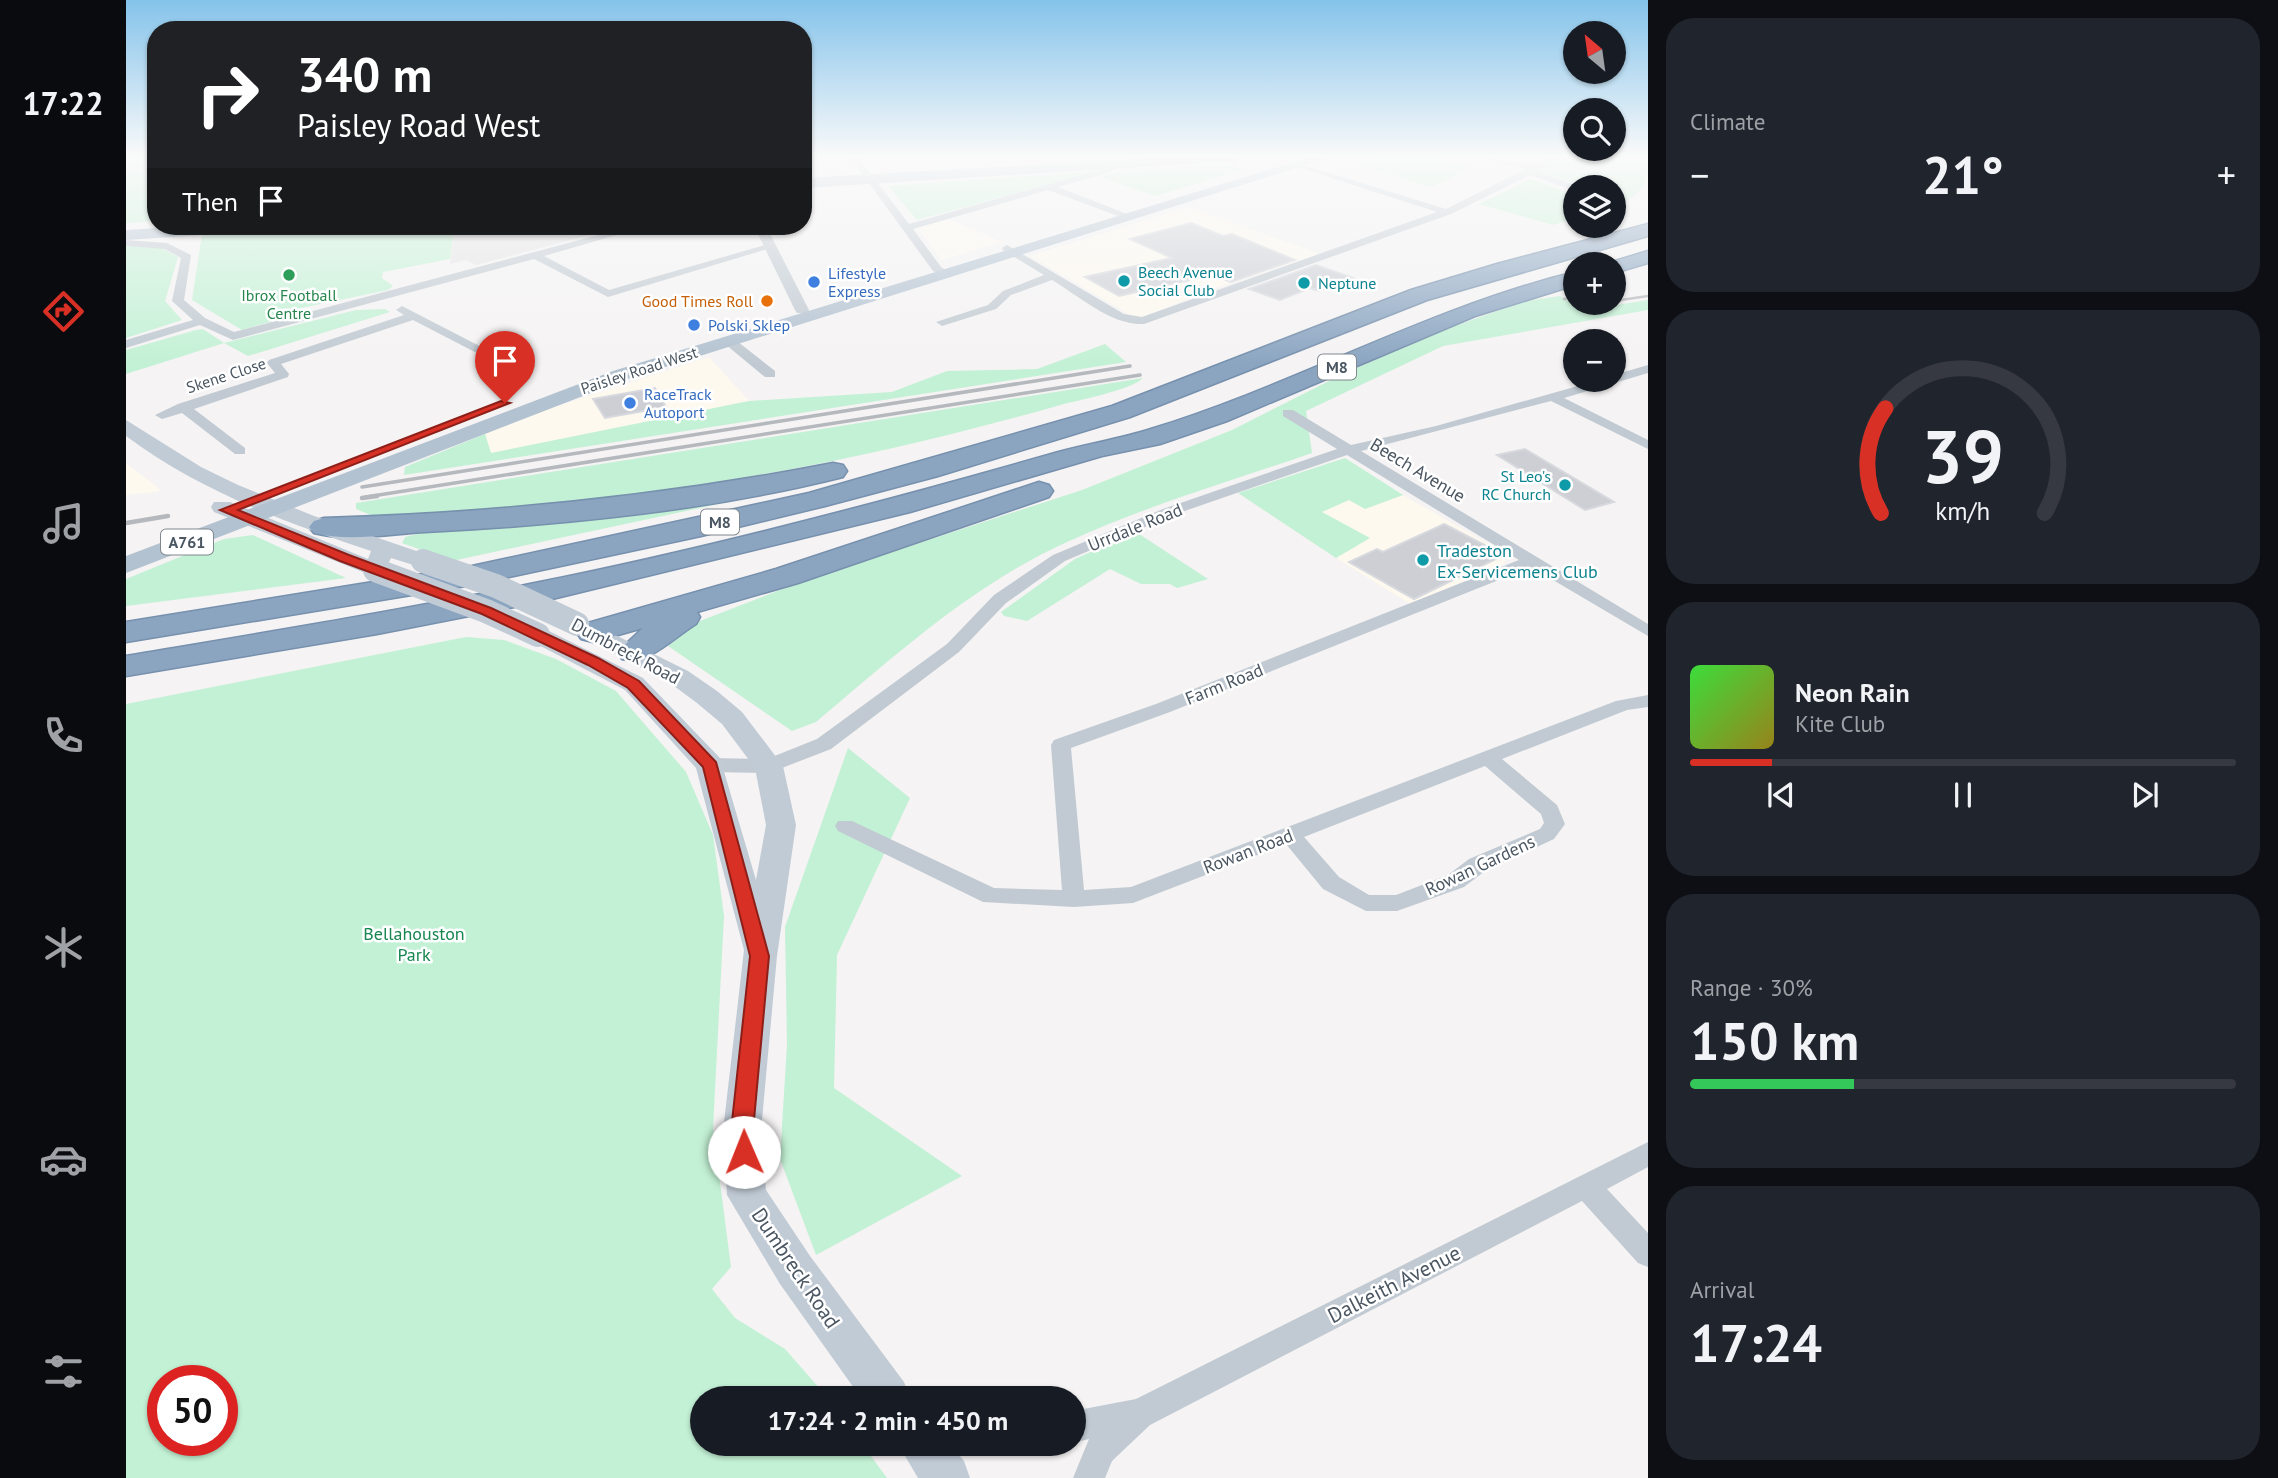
<!DOCTYPE html>
<html lang="en">
<head>
<meta charset="utf-8">
<style>
  :root { --surface:#171b24; --page:#20242c; --text:#f1f3f6; --muted:#9ea1a6; --line:#363941; --accent:#d93025 }
  body { margin:0; font-family:"PT Sans",sans-serif; background:var(--page); color:var(--text); height:100vh; display:flex; flex-direction:column; font-size:26px; white-space:nowrap }
  * { box-sizing:border-box; margin:0 }
  p { font-size:23px; color:var(--muted) }
  .icon { flex:none; width:38px; height:38px; fill:none; stroke:currentColor; stroke-width:2; stroke-linecap:round; stroke-linejoin:round }
  .map { position:relative; flex:1; overflow:hidden }
  .drawer { display:flex; flex-direction:column; gap:18px; padding:18px; background:#0d0f14; width:630px }
  .drawer>* { flex:none }
  .hud { position:absolute; left:21px; top:21px; width:665px; height:214px; border-radius:28px; box-shadow:0 2px 5px #0004; background:#202124; color:#fff; overflow:hidden }
  .needle { width:46px; rotate:331deg }
  .buttons { position:absolute; left:1437px; top:21px; display:grid; gap:14px }
  .buttons a { display:grid; place-items:center; width:63px; height:63px; border-radius:50%; background:var(--surface); box-shadow:0 2px 5px #0004; font-size:35px }
  .speed { position:absolute; left:21px; top:1365px; display:flex; gap:14px; font-size:35px; font-weight:700; text-align:center }
  .speed>* { display:grid; place-content:center; width:91px; height:91px; border-radius:50%; background:var(--surface); box-shadow:0 2px 5px #0004; line-height:1 }
  .speed .limit { border:10px solid #d22; background:#fff; color:#111 }
  .pin { position:absolute; display:grid; place-items:center; width:60px; height:60px; color:#fff; margin:-72px -30px; border-radius:50% 50% 50% 0; rotate:-45deg; box-shadow:0 0 7px #0007 }
  .pin .icon { rotate:45deg }
  .me { position:absolute; width:77px; margin:-38px; rotate:359deg; stroke-linejoin:round; filter:drop-shadow(0 0 5px #0008) }
  .turn { display:flex; align-items:center; gap:24px; height:147px; padding:0 35px; font-size:32px }
  .turn .icon { width:91px; height:91px; stroke-width:2.5 }
  .turn b { display:block; font-size:49px; line-height:60px }
  .then { display:flex; align-items:center; height:66px; padding:0 35px; background:#0003; gap:14px; font-size:26px }
  .big { font-size:52px; font-weight:700; line-height:1.1 }
  .drawer .tile { flex:1; display:flex; flex-direction:column; justify-content:center; gap:10px; min-width:0; padding:0 24px; border-radius:28px; background:var(--page) }
  .drawer .dial { align-items:center; gap:0 }
  .dial svg { height:182px; overflow:visible; fill:none; stroke:var(--line); stroke-width:7; stroke-linecap:round; text-anchor:middle }
  .dial text { fill:var(--text); stroke:none }
  .song { display:flex; align-items:center; gap:21px }
  .cover { width:84px; height:84px; border-radius:10px; background:linear-gradient(135deg,hsl(120 70% 55%),hsl(50 70% 35%)) }
  .played { height:7px; border-radius:4px; background:linear-gradient(90deg,var(--accent) 15%,var(--line) 15%) }
  .keys { display:flex; justify-content:space-around; direction:ltr }
  .heat { display:flex; justify-content:space-between; align-items:center; font-size:38px; direction:ltr }
  .charge { height:10px; border-radius:5px; background:linear-gradient(90deg,#34c759 30%,var(--line) 0) }
  .trip { position:absolute; left:564px; top:1386px; width:396px; height:70px; border-radius:35px; background:var(--surface); box-shadow:0 2px 5px #0004; font-weight:700; line-height:70px; text-align:center }
  main { display:flex; flex:1; min-height:0 }
  .menu { display:flex; flex-direction:column; width:126px; justify-content:space-around; align-items:center; background:#090b0e; color:var(--muted) }
  .menu .icon { width:49px; height:49px }
  .menu .current { color:var(--accent) }
  .menu b { font-size:32px; color:var(--text) }
  .map>svg:first-child { display:block }
  .commercial { fill:#fdf9ef }
  .education { fill:#e6e4e5 }
  .green { fill:#c3f1d5; fill-rule:evenodd }
  .building { fill:#cdcfd5; stroke:#d7d9de; stroke-width:2 }
  .lines { fill:none; stroke-linecap:round; stroke-linejoin:round }
  .motorway-casing { stroke:#7690ad; stroke-width:3 }
  .minor { fill:#c1cad2; fill-rule:evenodd }
  .tertiary { fill:#c1cad2; fill-rule:evenodd }
  .secondary { fill:#c1cbd6; fill-rule:evenodd }
  .primary { fill:#b3c2d1; fill-rule:evenodd }
  .motorway { fill:#8ba5c1; fill-rule:evenodd }
  .rail-far2 { stroke:#b5b8bd; stroke-width:2.5 }
  .rail-far1 { stroke:#b5b8bd; stroke-width:3.5 }
  .rail { stroke:#b5b8bd; stroke-width:4.5 }
  .secondary-bridge { stroke:#c1cbd6; stroke-width:24 }
  .route { fill:#d93025; stroke:#8d1f18; stroke-width:2 }
  .leisure-dot { fill:#2e9e5b; stroke:#fff; stroke-width:2.5 }
  .culture-dot { fill:#0f9aa8; stroke:#fff; stroke-width:2.5 }
  .shop-dot { fill:#3f7fe0; stroke:#fff; stroke-width:2.5 }
  .food-dot { fill:#e8710a; stroke:#fff; stroke-width:2.5 }
  .labels { text-anchor:middle; dominant-baseline:central; stroke-width:5; stroke-linejoin:round; paint-order:stroke }
  .far-culture-label { font-size:16px; fill:#0d838f; stroke:#fff; text-anchor:start }
  .far-shop-label { font-size:16px; fill:#366cbe; stroke:#fff; text-anchor:start }
  .far-leisure-label { font-size:16px; fill:#27864d; stroke:#fff }
  .far-food-label { font-size:16px; fill:#c56008; stroke:#fff; text-anchor:end }
  .shield { fill:#fff; stroke:#808990; stroke-width:2 }
  .shield-label { font-size:16px; font-weight:bold; fill:#4a5661 }
  .far-street-label { font-size:16px; fill:#4a5661; stroke:#fff }
  .street-label { font-size:18px; fill:#4a5661; stroke:#fff }
  .culture-label { font-size:18px; fill:#0d838f; stroke:#fff; text-anchor:start }
  .park-label { font-size:18px; fill:#17864f; stroke:#fff }
  .near-street-label { font-size:21px; fill:#4a5661; stroke:#fff }
</style>
</head>
<body>
<main>
<nav class="menu">
<b>17:22</b>
<svg class="icon current" aria-label="directions" viewBox="0 0 24 24"><path d="M12 3l9 9-9 9-9-9zM9 14v-3h6M13 9l2 2-2 2"/></svg>
<svg class="icon" aria-label="music" viewBox="0 0 24 24"><path d="M9 18V5l10-2v13"/><circle cx="6" cy="18" r="3"/><circle cx="16" cy="16" r="3"/></svg>
<svg class="icon" aria-label="phone" viewBox="0 0 24 24"><path d="M5 4h4l2 5-3 2q2 4 5 5l2-3 5 2v4C11 20 4 13 5 4z"/></svg>
<svg class="icon" aria-label="climate" viewBox="0 0 24 24"><path d="M12 3v18M4 7l16 10M4 17L20 7"/></svg>
<svg class="icon" aria-label="car" viewBox="0 0 24 24"><path d="M5 17H2v-5l4-1 3-4h7l3 4 3 1v5h-3M9 17h6M6 11h13"/><circle cx="7" cy="17" r="2"/><circle cx="17" cy="17" r="2"/></svg>
<svg class="icon" aria-label="filters" viewBox="0 0 24 24"><path d="M4 7h16M4 17h16"/><circle cx="9" cy="7" r="2"/><circle cx="15" cy="17" r="2"/></svg>
</nav>
<div class="map">
<svg width="1522" height="1478" viewBox="0 0 1522 1478">
  <rect width="100%" height="100%" fill="#f5f3f3"/>
  <g class="commercial">
    <polygon points="1063,207 1194,254 1087,289 1011,319 904,256"/>
    <polygon points="822,219 876,242 815,260 792,228"/>
    <polygon points="583,357 623,401 365,453 359,434 416,411"/>
    <polygon points="0,463 29,485 35,491 0,495"/>
    <polygon points="1277,495 1382,555 1378,564 1284,604 1210,558 1243,538 1195,512 1223,500 1240,509"/>
  </g>
  <polygon class="education" points="329,226 498,226 350,265 340,260 324,264"/>
  <g class="green">
    <polygon points="0,157 30,157 30,221 0,223"/>
    <polygon points="1253,157 1306,157 1348,167 1305,187 1232,165"/>
    <path d="M1440,157L1522,160C1522,187 1513,197 1488,206V187L1442,182L1411,170Z"/>
    <polygon points="1105,164 1117,170 1029,196 974,177 995,171"/>
    <polygon points="971,171 791,220 762,186"/>
    <polygon points="1405,179 1449,195 1449,218 1427,225 1353,204"/>
    <polygon points="191,226 329,226 324,259 257,272 256,278 267,286 262,290 175,308 172,314 116,330 66,300 76,234"/>
    <polygon points="0,245 34,247 52,257 39,301 56,320 0,338"/>
    <path d="M1434,296L1458,310L1522,300V310L1317,346L1180,411L1186,453C1105,481 1019,506 941,542C846,585 769,656 690,722L666,731L542,646L574,621L677,581L956,490L1106,430L1215,375L1315,331L1399,301Z"/>
    <polygon points="259,309 264,312 122,356 98,343 0,374 0,350 70,330 77,329 98,343 230,310"/>
    <polygon points="979,344 1000,362 278,475 279,467 359,434 365,453 623,401 766,392 821,371 911,369"/>
    <path d="M1017,378C1003,391 951,400 931,406C818,438 701,465 584,483C476,501 366,510 257,520L230,509V503Z"/>
    <polygon points="1219,458 1277,495 1239,509 1223,500 1196,512 1244,538 1210,558 1112,493"/>
    <polygon points="631,489 635,495 326,561 276,543 279,537 304,531"/>
    <polygon points="1010,532 1082,579 1051,588 1044,584 1015,584 984,569 901,621 878,616 875,612 949,559"/>
    <polygon points="127,535 220,578 0,606 0,579 98,539"/>
    <path d="M340,637L378,640L430,659L490,691L560,772L587,835L598,916L587,1129L605,1267L586,1289L609,1318L659,1349L702,1398H576V1444H736L761,1478H0V704ZM37,1381H96V1440H37Z"/>
    <polygon points="722,748 784,798 711,955 708,1088 836,1176 690,1255 654,1159 661,1044 659,927"/>
  </g>
  <g class="building">
    <polygon points="1065,223 1097,236 1106,234 1169,260 1105,282 1086,275 993,296 959,277 1046,258 1004,239"/>
    <polygon points="1190,265 1227,278 1193,291 1184,288 1154,300 1123,289"/>
    <polygon points="529,388 540,407 479,418 467,399"/>
    <polygon points="1399,449 1488,502 1459,510 1371,455"/>
    <polygon points="1318,524 1378,555 1288,599 1223,562 1251,549 1257,552"/>
  </g>
  <g class="lines">
    <defs>
      <g id="motorway">
        <polygon points="1522,224 1522,236 1301,300 1004,417 812,476 699,506 575,536 346,585 0,642 0,622 346,566 683,493 986,406 1285,290 1371,264"/>
        <polygon points="1522,251 1522,263 1488,273 1488,264 1479,264"/>
        <path d="M1449,272V285L1349,316L1101,421L1034,444L976,456L784,512L414,602L251,634L0,676V656C137,633 273,611 409,583C584,548 758,502 929,453C961,444 994,439 1025,429C1169,385 1302,308 1449,272Z"/>
        <path d="M707,463L717,465L721,471L717,477C581,511 438,525 299,532C264,534 222,542 188,533L183,527L188,521L198,518C370,513 538,496 707,463Z"/>
        <path d="M913,482L923,485L927,491L923,497L672,583L571,612L574,617L570,624C547,638 522,666 496,659L491,652L517,628L467,642L455,639L450,632L455,625L650,569Z"/>
      </g>
    </defs>
    <use href="#motorway" class="motorway-casing"/>
    <g class="minor">
      <polygon points="724,157 732,157 783,224 979,168 989,161 994,164 985,172 932,187 1001,214 992,216 922,190 787,229 815,267 827,275 821,278 807,271"/>
      <path d="M1352,157L1409,165L1427,157H1437L1412,171L1453,187L1446,190L1404,175L1325,214L1018,324C986,326 953,296 926,280L885,295L870,309L816,326L810,322L862,305L877,291L918,275L877,250L876,248L881,245L998,314L1016,317L1311,212L1171,167V163L1320,209L1400,169Z"/>
      <polygon points="506,226 522,226 418,256 483,290 639,245 648,247 482,297 408,259 107,340 74,325 0,348 0,340 67,320 46,301 55,258 39,249 0,246 0,240 41,243 65,255 58,300 79,318 108,332"/>
      <polygon points="276,306 406,373 395,376 287,320 155,364 163,374 162,377 68,409 119,448 119,454 109,454 56,413 36,419 29,415 52,404 149,373 141,363 143,360 278,315 270,310"/>
      <polygon points="599,338 607,338 649,371 649,377 639,377 599,344"/>
      <path d="M1522,365V373L1438,398L1522,440V449L1425,401L1235,451L1522,624V636L1405,567L1044,712L945,748L958,890L1005,887L1490,701L1522,695V707L1501,710L1376,759L1431,805L1439,824L1428,839L1359,871L1338,887L1271,911H1240L1197,889L1160,844L1007,903L948,907L857,902L712,831L709,826L712,821H726L868,888L936,890L925,745L928,740L1030,704L1393,560L1221,455L1047,515L939,561L880,603L833,652L705,749L643,773L584,772L574,765L584,758L641,759L691,739L821,644L868,595L927,555L1037,509L1211,449L1157,416V410H1167L1225,445L1310,426L1473,380H1488V375ZM1359,766L1415,814L1418,823L1414,829L1343,859L1322,875L1270,895H1243L1213,877L1178,837Z"/>
      <polygon points="1522,1142 1522,1167 1481,1189 1522,1233 1522,1267 1512,1263 1456,1201 1024,1425 986,1461 979,1478 947,1478 963,1439 947,1443 947,1411 1010,1399"/>
    </g>
    <polygon class="tertiary" points="628,226 640,226 683,310 681,313 671,313 669,310"/>
    <g class="secondary">
      <path d="M0,420L75,467L112,485L188,516L305,556L309,561L305,566L297,568L265,558L257,575L249,577L88,512L85,507L88,502H104L242,559L245,551C158,522 74,491 0,436Z"/>
      <polygon points="451,616 562,671 591,691 616,712 657,766 670,825 651,956 635,1131 640,1190 684,1256 778,1382 784,1398 735,1398 654,1284 601,1195 597,1131 618,950 570,768 499,690 403,640 399,635 403,630 421,630 517,678 594,758 630,880 640,825 629,768 596,724 571,703 544,683 442,629 438,624 442,619"/>
      <polygon points="772,1444 824,1444 838,1461 844,1478 792,1478"/>
    </g>
    <g class="primary">
      <polygon points="1048,157 1117,157 1110,161 677,188 677,178"/>
      <polygon points="1184,157 1205,157 501,379 0,573 0,556 487,371"/>
      <polygon points="64,226 144,226 136,231 0,240 0,230"/>
    </g>
    <use href="#motorway" class="motorway"/>
    <g class="rail-far2">
      <polyline points="1438,299 1449,297"/>
      <polyline points="1488,301 1522,296"/>
      <polyline points="1454,306 1476,303"/>
    </g>
    <g class="rail-far1">
      <polyline points="1452,306 1468,304"/>
      <polyline points="236,487 1004,366"/>
      <polyline points="240,497 1014,375"/>
    </g>
    <g class="rail">
      <polyline points="236,498 251,496"/>
      <polyline points="0,523 42,516"/>
    </g>
    <g class="secondary-bridge">
      <polyline points="297,561 370,586 451,624"/>
      <polyline points="249,570 360,611 412,635"/>
    </g>
  </g>
  <linearGradient id="sky" x2="0" y2="1"><stop stop-color="#85c3ea"/><stop offset="0.43" stop-color="#fafafa"/><stop offset="1" stop-color="#fafafa" stop-opacity="0"/></linearGradient>
  <rect width="1522" height="364" fill="url(#sky)"/>
  <polygon class="route" points="375,401 384,403 112,510 223,555 365,608 472,658 513,681 590,762 643,956 627,1131 629,1152 625,1159 618,1162 610,1159 605,1131 624,956 577,767 502,688 462,665 356,614 214,561 94,510"/>
  <circle class="leisure-dot" cx="163" cy="275" r="7"/>
  <g class="culture-dot">
    <circle cx="998" cy="281" r="7"/>
    <circle cx="1178" cy="283" r="7"/>
    <circle cx="1439" cy="485" r="7"/>
    <circle cx="1297" cy="560" r="7"/>
  </g>
  <g class="shop-dot">
    <circle cx="688" cy="282" r="7"/>
    <circle cx="568" cy="325" r="7"/>
    <circle cx="504" cy="403" r="7"/>
  </g>
  <circle class="food-dot" cx="641" cy="301" r="7"/>
  <g class="labels">
    <g class="far-culture-label">
      <text x="1012" y="272">Beech Avenue<tspan x="1012" dy="18">Social Club</tspan></text>
      <text x="1192" y="283">Neptune</text>
      <text x="1425" y="476" text-anchor="end">St Leo's<tspan x="1425" dy="18">RC Church</tspan></text>
    </g>
    <g class="far-shop-label">
      <text x="702" y="273">Lifestyle<tspan x="702" dy="18">Express</tspan></text>
      <text x="582" y="325">Polski Sklep</text>
      <text x="518" y="394">RaceTrack<tspan x="518" dy="18">Autoport</tspan></text>
    </g>
    <g class="far-leisure-label">
      <text x="163" y="295">Ibrox Football<tspan x="163" dy="18">Centre</tspan></text>
    </g>
    <g class="far-food-label">
      <text x="627" y="301">Good Times Roll</text>
    </g>
    <g class="shield">
      <rect x="1192" y="354.5" width="38" height="25" rx="5"/>
      <rect x="575" y="509.5" width="38" height="25" rx="5"/>
      <rect x="35" y="529.5" width="52" height="25" rx="5"/>
    </g>
    <g class="shield-label">
      <text x="1211" y="367">M8</text>
      <text x="594" y="522">M8</text>
      <text x="61" y="542">A761</text>
    </g>
    <g class="far-street-label">
      <text transform="translate(513 370) rotate(-18)">Paisley Road West</text>
      <text transform="translate(100 375) rotate(-18)">Skene Close</text>
    </g>
    <g class="street-label">
      <text transform="translate(1292 470) rotate(31)">Beech Avenue</text>
      <text transform="translate(1009 527) rotate(-22)">Urrdale Road</text>
      <text transform="translate(500 651) rotate(28)">Dumbreck Road</text>
      <text transform="translate(1098 684) rotate(-22)">Farm Road</text>
      <text transform="translate(1122 851) rotate(-21)">Rowan Road</text>
      <text transform="translate(1354 865) rotate(-25)">Rowan Gardens</text>
    </g>
    <g class="culture-label">
      <text x="1311" y="550">Tradeston<tspan x="1311" dy="21">Ex-Servicemens Club</tspan></text>
    </g>
    <g class="park-label">
      <text x="288" y="933">Bellahouston<tspan x="288" dy="21">Park</tspan></text>
    </g>
    <g class="near-street-label">
      <text transform="translate(670 1268) rotate(56)">Dumbreck Road</text>
      <text transform="translate(1268 1284) rotate(-27)">Dalkeith Avenue</text>
    </g>
  </g>
</svg>
<div class="buttons">
<a><svg class="needle" viewBox="-14 -14 28 28"><path d="M0-13l5 13h-10z" fill="#e53935"/><path d="M0 13l5-13h-10z" fill="#9ea1a6"/></svg></a>
<a><svg class="icon" aria-label="search" viewBox="0 0 24 24"><circle cx="10" cy="10" r="6"/><path d="M15 15l6 6"/></svg></a>
<a><svg class="icon" aria-label="layers" viewBox="0 0 24 24"><path d="M12 4l9 5-9 5-9-5zM3 14l9 5 9-5"/></svg></a>
<a>+</a>
<a>−</a>
</div>
<div class="speed"><div class="limit">50</div></div>
<div class="pin" style="left:379px;top:403px;background:#d93025"><svg class="icon" aria-label="arrive" viewBox="0 0 24 24"><path d="M6 21V4h12l-3 4 3 4H6"/></svg></div>
<svg class="me" style="left:618px;top:1152px" viewBox="-20 -20 40 40"><circle r="19" fill="#fff"/><path d="M0-13L10 11 0 6-10 11z" fill="#d93025"/></svg>
<div class="trip">17:24 · 2 min · 450 m</div>
<div class="hud">
<div class="turn"><svg class="icon" aria-label="right" viewBox="0 0 24 24"><path d="M7 20v-9h11M14 6l5 5-5 5"/></svg><div><b>340 m</b>Paisley Road West</div></div>
<div class="then">Then<svg class="icon" aria-label="arrive" viewBox="0 0 24 24"><path d="M6 21V4h12l-3 4 3 4H6"/></svg></div>
</div>
</div>
<section class="drawer">
<div class="tile"><p>Climate</p>
<div class="heat"><a>−</a><b class="big">21°</b><a>+</a></div>
</div>
<div class="tile dial"><svg viewBox="0 0 100 80">
<path d="M14 69A42 42 0 1 1 86 69"/>
<path d="M14 69A42 42 0 0 1 16 23" stroke="#d93025"/>
<text x="50" y="56" font-size="32" font-weight="700">39</text>
<text x="50" y="72" font-size="11">km/h</text>
</svg></div>
<div class="tile">
<div class="song"><i class="cover"></i><div><b>Neon Rain</b><p>Kite Club</p></div></div>
<div class="played"></div>
<div class="keys"><svg class="icon" aria-label="previous" viewBox="0 0 24 24"><path d="M18 5L8 12l10 7zM5 5v14"/></svg><svg class="icon" aria-label="pause" viewBox="0 0 24 24"><path d="M8 5v14M16 5v14"/></svg><svg class="icon" aria-label="next" viewBox="0 0 24 24"><path d="M6 5l10 7-10 7zM19 5v14"/></svg></div>
</div>
<div class="tile"><p>Range · 30%</p><b class="big">150 km</b><div class="charge"></div></div>
<div class="tile"><p>Arrival</p><b class="big">17:24</b></div>
</section>
</main>
</body>
</html>
